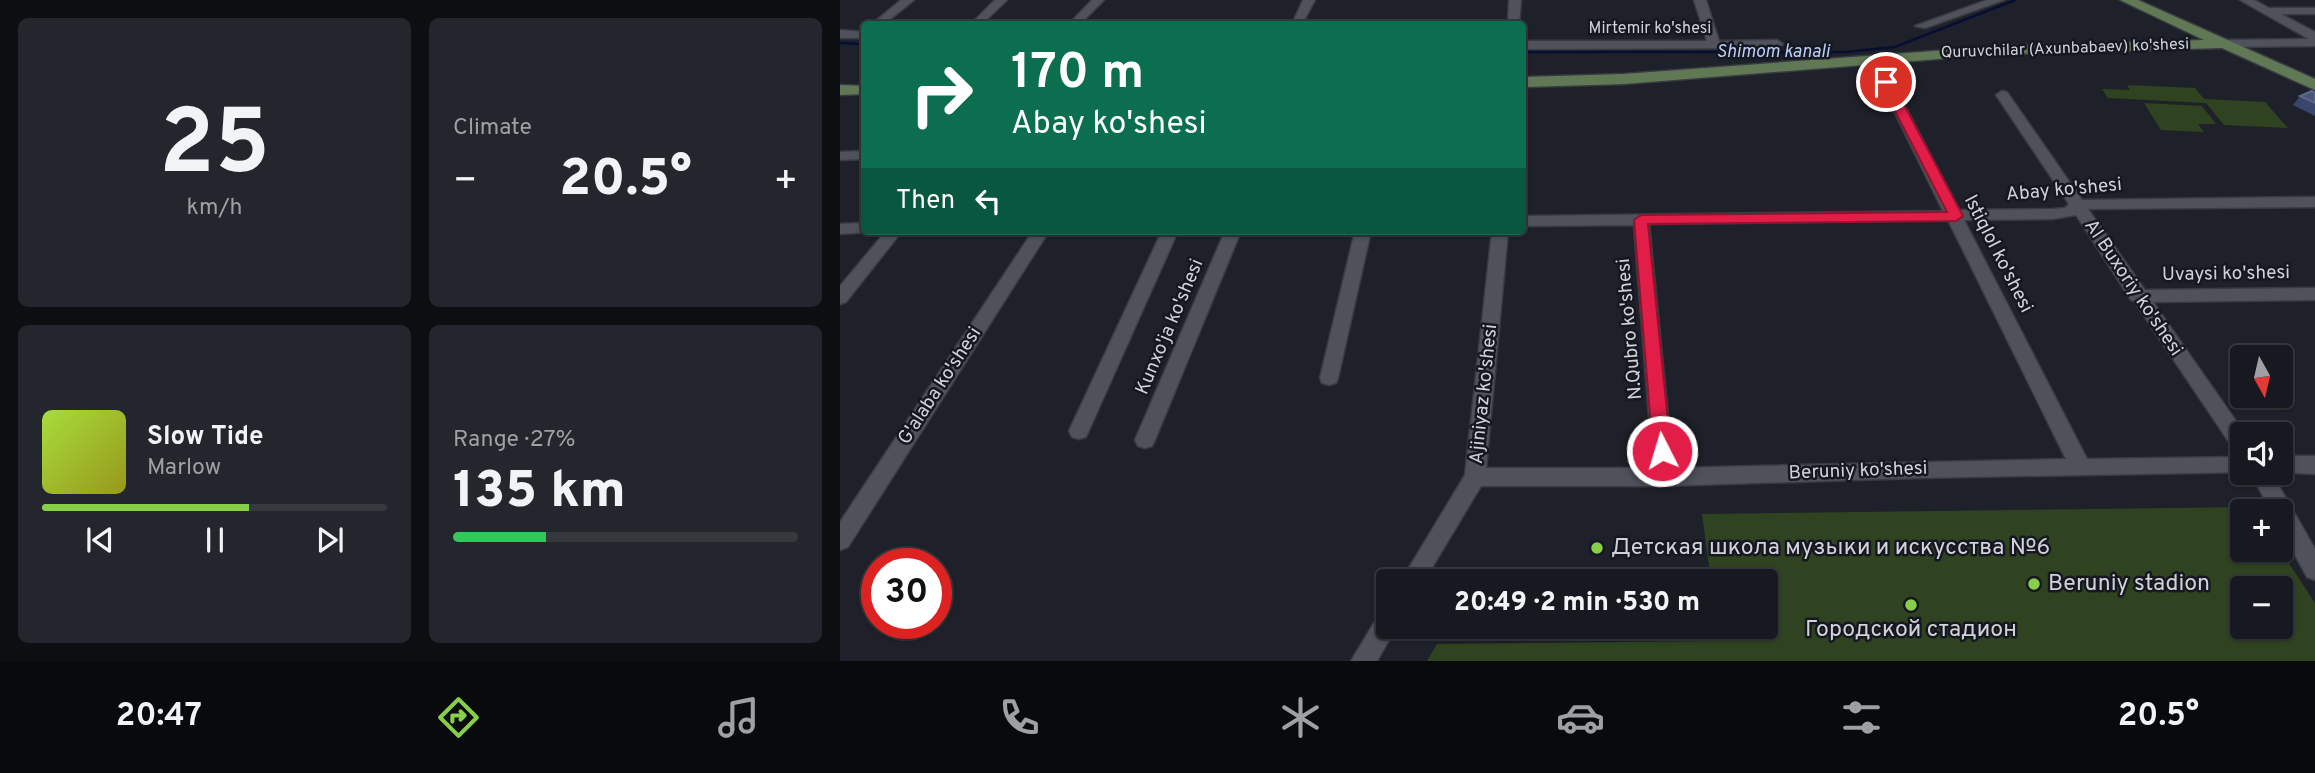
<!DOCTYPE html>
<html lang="en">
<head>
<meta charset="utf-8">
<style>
  :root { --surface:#16191f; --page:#23262c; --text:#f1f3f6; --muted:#9ea0a4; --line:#35383d; --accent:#88cf49 }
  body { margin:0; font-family:Overpass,sans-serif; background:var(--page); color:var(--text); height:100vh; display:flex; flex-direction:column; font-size:26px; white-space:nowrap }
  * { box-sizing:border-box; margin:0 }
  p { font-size:23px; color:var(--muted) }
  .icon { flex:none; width:38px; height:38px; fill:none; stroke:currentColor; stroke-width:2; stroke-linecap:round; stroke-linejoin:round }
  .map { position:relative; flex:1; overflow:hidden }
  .drawer { display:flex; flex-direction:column; gap:18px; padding:18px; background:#0c0e11; width:840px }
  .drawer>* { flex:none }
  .banner { position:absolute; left:21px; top:21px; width:665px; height:214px; border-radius:7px; box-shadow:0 2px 5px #0004,0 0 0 2px var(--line); background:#0b6e4f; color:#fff; overflow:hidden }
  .needle { width:46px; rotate:172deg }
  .tools { position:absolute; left:1390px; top:345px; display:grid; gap:14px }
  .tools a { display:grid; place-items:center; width:63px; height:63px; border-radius:7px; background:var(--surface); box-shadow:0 2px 5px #0004,0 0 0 2px var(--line); font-size:35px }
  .speed { position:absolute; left:21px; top:548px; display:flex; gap:14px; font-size:35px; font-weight:700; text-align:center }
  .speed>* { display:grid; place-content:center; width:91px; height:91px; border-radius:50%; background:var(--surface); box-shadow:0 2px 5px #0004,0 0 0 2px var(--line); line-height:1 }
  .speed .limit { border:10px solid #d22; background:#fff; color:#111 }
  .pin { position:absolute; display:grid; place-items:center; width:60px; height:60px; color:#fff; margin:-30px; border:4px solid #fff; border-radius:50%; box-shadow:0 2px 7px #0007 }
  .me { position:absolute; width:77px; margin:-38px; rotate:355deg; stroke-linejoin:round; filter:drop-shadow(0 0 5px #0008) }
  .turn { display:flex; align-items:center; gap:24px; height:147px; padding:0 35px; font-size:32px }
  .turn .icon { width:91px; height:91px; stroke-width:2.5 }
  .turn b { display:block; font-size:49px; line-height:60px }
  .then { display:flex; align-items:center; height:66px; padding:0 35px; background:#0003; gap:14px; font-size:26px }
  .big { font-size:52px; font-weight:800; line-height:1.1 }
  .drawer .card { flex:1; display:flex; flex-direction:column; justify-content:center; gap:10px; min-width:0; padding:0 24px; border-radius:10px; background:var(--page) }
  .drawer .dial { align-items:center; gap:0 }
  .dial b { font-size:91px; line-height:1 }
  .song { display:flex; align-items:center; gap:21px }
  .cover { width:84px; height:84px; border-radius:10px; background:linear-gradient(135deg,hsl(80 70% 55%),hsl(60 70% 35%)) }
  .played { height:7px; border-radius:4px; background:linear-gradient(90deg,var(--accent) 60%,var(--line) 60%) }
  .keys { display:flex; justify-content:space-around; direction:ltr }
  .heat { display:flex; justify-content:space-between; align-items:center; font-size:38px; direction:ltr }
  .charge { height:10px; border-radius:5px; background:linear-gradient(90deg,#34c759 27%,var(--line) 0) }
  .drawer .tiles { flex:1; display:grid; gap:18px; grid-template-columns:repeat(2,1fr) }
  .trip { position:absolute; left:536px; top:569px; width:402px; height:70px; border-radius:7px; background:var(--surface); box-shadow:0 2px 5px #0004,0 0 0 2px var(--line); font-weight:800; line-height:70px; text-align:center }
  .tabs { display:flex; height:112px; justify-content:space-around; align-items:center; background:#090a0c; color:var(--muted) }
  .tabs .icon { width:49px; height:49px }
  .tabs .current { color:var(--accent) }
  .tabs b { font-size:32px; color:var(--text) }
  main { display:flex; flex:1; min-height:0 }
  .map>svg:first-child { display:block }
  .green { fill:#2f4320; fill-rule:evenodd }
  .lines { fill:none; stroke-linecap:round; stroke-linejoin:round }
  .stream { stroke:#070e34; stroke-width:2.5 }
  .minor-casing { stroke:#383b42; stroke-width:3 }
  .major-casing { stroke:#383b42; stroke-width:3 }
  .minor { fill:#4f525b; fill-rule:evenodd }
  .major { fill:#617855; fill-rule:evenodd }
  .wall { fill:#39466d }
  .building { fill:#4a5579; stroke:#5f6888; stroke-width:2 }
  .route { fill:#e11d48; stroke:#92132f; stroke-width:2 }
  .poi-dot { fill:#88cf49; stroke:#151820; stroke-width:2.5 }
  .labels { text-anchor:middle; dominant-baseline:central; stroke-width:5; stroke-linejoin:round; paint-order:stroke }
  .far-street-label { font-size:16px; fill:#d0d2d8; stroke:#151820 }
  .far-water-label { font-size:18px; font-style:italic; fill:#bdcdf8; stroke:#151820 }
  .street-label { font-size:19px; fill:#d0d2d8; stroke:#151820 }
  .near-poi-label { font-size:23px; fill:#d0d2d8; stroke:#151820; text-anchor:start }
</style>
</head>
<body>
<main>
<section class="drawer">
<div class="tiles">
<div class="card dial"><b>25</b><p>km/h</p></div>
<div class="card"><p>Climate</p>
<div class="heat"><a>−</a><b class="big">20.5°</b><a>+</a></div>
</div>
<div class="card">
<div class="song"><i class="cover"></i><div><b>Slow Tide</b><p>Marlow</p></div></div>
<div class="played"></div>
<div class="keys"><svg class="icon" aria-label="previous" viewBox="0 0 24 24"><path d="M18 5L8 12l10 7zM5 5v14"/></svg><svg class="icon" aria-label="pause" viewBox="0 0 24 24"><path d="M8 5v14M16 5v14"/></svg><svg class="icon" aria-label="next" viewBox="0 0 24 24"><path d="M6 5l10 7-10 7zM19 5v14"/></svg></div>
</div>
<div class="card"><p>Range · 27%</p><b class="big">135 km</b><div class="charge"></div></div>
</div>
</section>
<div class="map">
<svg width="1475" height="661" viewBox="0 0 1475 661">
  <rect width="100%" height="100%" fill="#1e2129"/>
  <g class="green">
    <polygon points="1287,85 1355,88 1364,99 1425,102 1448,128 1384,125 1366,103 1268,98 1262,89 1290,90"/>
    <polygon points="1304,103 1362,106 1376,124 1358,124 1364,132 1321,130"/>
    <path d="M1412,507L1415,511H1402V550H1440L1475,603V661H587L597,644L878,641L876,627L926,626V581H871L862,514ZM1402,588H1440V626H1402Z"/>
  </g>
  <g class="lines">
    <g class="stream">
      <polyline points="0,43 24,44"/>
      <polyline points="682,52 1005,52 1055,47 1175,0"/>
    </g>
    <defs>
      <g id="minor">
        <polygon points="61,0 74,0 44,24 32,24"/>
        <polygon points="155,0 167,0 142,24 131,24"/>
        <polygon points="252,0 264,0 240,24 229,24"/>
        <polygon points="463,0 475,0 462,24 452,24"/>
        <polygon points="669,0 681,0 679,24 668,24"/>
        <polygon points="854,0 866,0 879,41 937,40 943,44 937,48 682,49 682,41 867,41"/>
        <polygon points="1147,0 1164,0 1085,28 1075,26"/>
        <polygon points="1400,0 1414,0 1429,8 1475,8 1475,14 1441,14 1475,32 1475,46 1377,47 1375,44 1381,40 1469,39"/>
        <polygon points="0,30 24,32 24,38 0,38"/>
        <path d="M1035,56L1041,60L1119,210L1213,209L1225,208L1229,204L1156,95L1162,91L1167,92L1242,200L1475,197V207L1248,209L1305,290L1475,288V300L1313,302L1405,434H1402V453L1395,451L1294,301L1291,300L1236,215L1213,219L1124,220L1247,459L1402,457V472H1408L1076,478L824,486H641L584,581H561L625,475L652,231H668L646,468H813L794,225L682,226V216L1103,211L1029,60ZM1108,220L1226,459L833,468L809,224Z"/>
        <polygon points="24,151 24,159 0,160 0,152"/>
        <polygon points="24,223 24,231 29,232 0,234 0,224"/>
        <polygon points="46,231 62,231 6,302 0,304 0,286"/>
        <polygon points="193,231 209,231 8,547 0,550 0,522"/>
        <polygon points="322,231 338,231 246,437 239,439 232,437 229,431"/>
        <polygon points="385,231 401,231 315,440 312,446 305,448 298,446 295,440"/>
        <polygon points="515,231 531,231 498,378 496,383 489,385 482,383 480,378"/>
        <polygon points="1440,456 1475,456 1475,474 1437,472 1440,472"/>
        <polygon points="1410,472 1431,472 1475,549 1475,580 1467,577 1440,528 1440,511 1431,511"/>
        <polygon points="548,610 548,626 557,626 537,661 511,661 540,613"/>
      </g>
      <g id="major">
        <polygon points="1280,0 1298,0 1475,79 1475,90 1382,48 1162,54 784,84 682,87 682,77 784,74 1162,46 1364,40"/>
        <polygon points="0,85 24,86 24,94 0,95"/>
      </g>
    </defs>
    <use href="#minor" class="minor-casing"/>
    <use href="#major" class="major-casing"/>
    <use href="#minor" class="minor"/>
    <use href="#major" class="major"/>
  </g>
  <polygon class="wall" points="1475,93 1475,116 1453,105 1460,96"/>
  <polygon class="building" points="1472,91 1475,93 1475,103 1460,96"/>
  <polygon class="route" points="1046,78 1052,82 1123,216 1116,221 808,224 831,451 828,457 822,459 815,457 813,451 794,220 801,215 1107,212 1040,82"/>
  <g class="poi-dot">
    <circle cx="757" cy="548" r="7"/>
    <circle cx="1194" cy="584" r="7"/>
    <circle cx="1071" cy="605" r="7"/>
  </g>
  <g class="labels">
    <g class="far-street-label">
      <text x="810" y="29">Mirtemir ko'shesi</text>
      <text transform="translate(1225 49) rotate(-2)">Quruvchilar (Axunbabaev) ko'shesi</text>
    </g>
    <g class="far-water-label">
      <text x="933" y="52">Shimom kanali</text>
    </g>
    <g class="street-label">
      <text transform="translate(1224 190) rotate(-5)">Abay ko'shesi</text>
      <text transform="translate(1158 254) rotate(63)">Istiqlol ko'shesi</text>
      <text transform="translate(1386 274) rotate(-1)">Uvaysi ko'shesi</text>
      <text transform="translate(1293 288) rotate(56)">Al Buxoriy ko'shesi</text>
      <text transform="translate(330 327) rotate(-67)">Kunxo'ja ko'shesi</text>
      <text transform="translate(790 329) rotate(-95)">N.Qubro ko'shesi</text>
      <text transform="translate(100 386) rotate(-57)">G'alaba ko'shesi</text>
      <text transform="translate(644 394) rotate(-84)">Ajiniyaz ko'shesi</text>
      <text transform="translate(1018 471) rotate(-2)">Beruniy ko'shesi</text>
    </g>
    <g class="near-poi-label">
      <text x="771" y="548">Детская школа музыки и искусства №6</text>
      <text x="1208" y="584">Beruniy stadion</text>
      <text x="1071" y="630" text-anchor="middle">Городской стадион</text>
    </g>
  </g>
</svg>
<div class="tools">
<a><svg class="needle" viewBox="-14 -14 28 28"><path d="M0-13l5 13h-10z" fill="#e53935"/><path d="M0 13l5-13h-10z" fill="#9ea0a4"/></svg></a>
<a><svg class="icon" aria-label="sound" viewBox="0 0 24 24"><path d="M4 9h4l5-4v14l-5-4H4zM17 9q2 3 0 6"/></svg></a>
<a>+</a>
<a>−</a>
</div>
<div class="speed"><div class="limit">30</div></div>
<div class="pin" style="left:1046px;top:82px;background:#d93025"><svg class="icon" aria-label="arrive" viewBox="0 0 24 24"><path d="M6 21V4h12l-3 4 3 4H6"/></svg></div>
<svg class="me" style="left:822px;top:451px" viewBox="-20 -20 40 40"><circle r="17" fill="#e11d48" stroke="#fff" stroke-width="3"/><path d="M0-11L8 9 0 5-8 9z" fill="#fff"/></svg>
<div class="trip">20:49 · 2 min · 530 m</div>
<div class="banner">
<div class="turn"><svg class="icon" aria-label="right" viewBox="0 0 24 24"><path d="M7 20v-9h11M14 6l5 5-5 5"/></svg><div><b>170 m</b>Abay ko'shesi</div></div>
<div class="then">Then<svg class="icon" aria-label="left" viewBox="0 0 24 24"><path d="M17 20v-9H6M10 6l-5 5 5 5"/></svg></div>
</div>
</div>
</main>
<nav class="tabs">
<b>20:47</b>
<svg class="icon current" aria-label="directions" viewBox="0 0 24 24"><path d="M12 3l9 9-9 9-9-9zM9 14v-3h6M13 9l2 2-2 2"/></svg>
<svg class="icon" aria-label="music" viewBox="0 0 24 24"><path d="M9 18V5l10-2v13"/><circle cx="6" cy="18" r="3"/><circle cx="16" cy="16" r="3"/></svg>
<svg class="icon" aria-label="phone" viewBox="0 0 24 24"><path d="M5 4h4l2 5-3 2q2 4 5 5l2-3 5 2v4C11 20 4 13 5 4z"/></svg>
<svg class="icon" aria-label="climate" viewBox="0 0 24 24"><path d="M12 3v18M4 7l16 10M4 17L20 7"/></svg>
<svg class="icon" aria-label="car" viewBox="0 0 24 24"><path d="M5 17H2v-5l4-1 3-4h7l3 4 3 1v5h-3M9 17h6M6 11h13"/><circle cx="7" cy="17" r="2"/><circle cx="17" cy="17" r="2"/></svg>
<svg class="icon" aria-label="filters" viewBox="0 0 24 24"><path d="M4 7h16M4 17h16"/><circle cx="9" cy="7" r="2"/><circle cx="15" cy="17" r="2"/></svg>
<b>20.5°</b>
</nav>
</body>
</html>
